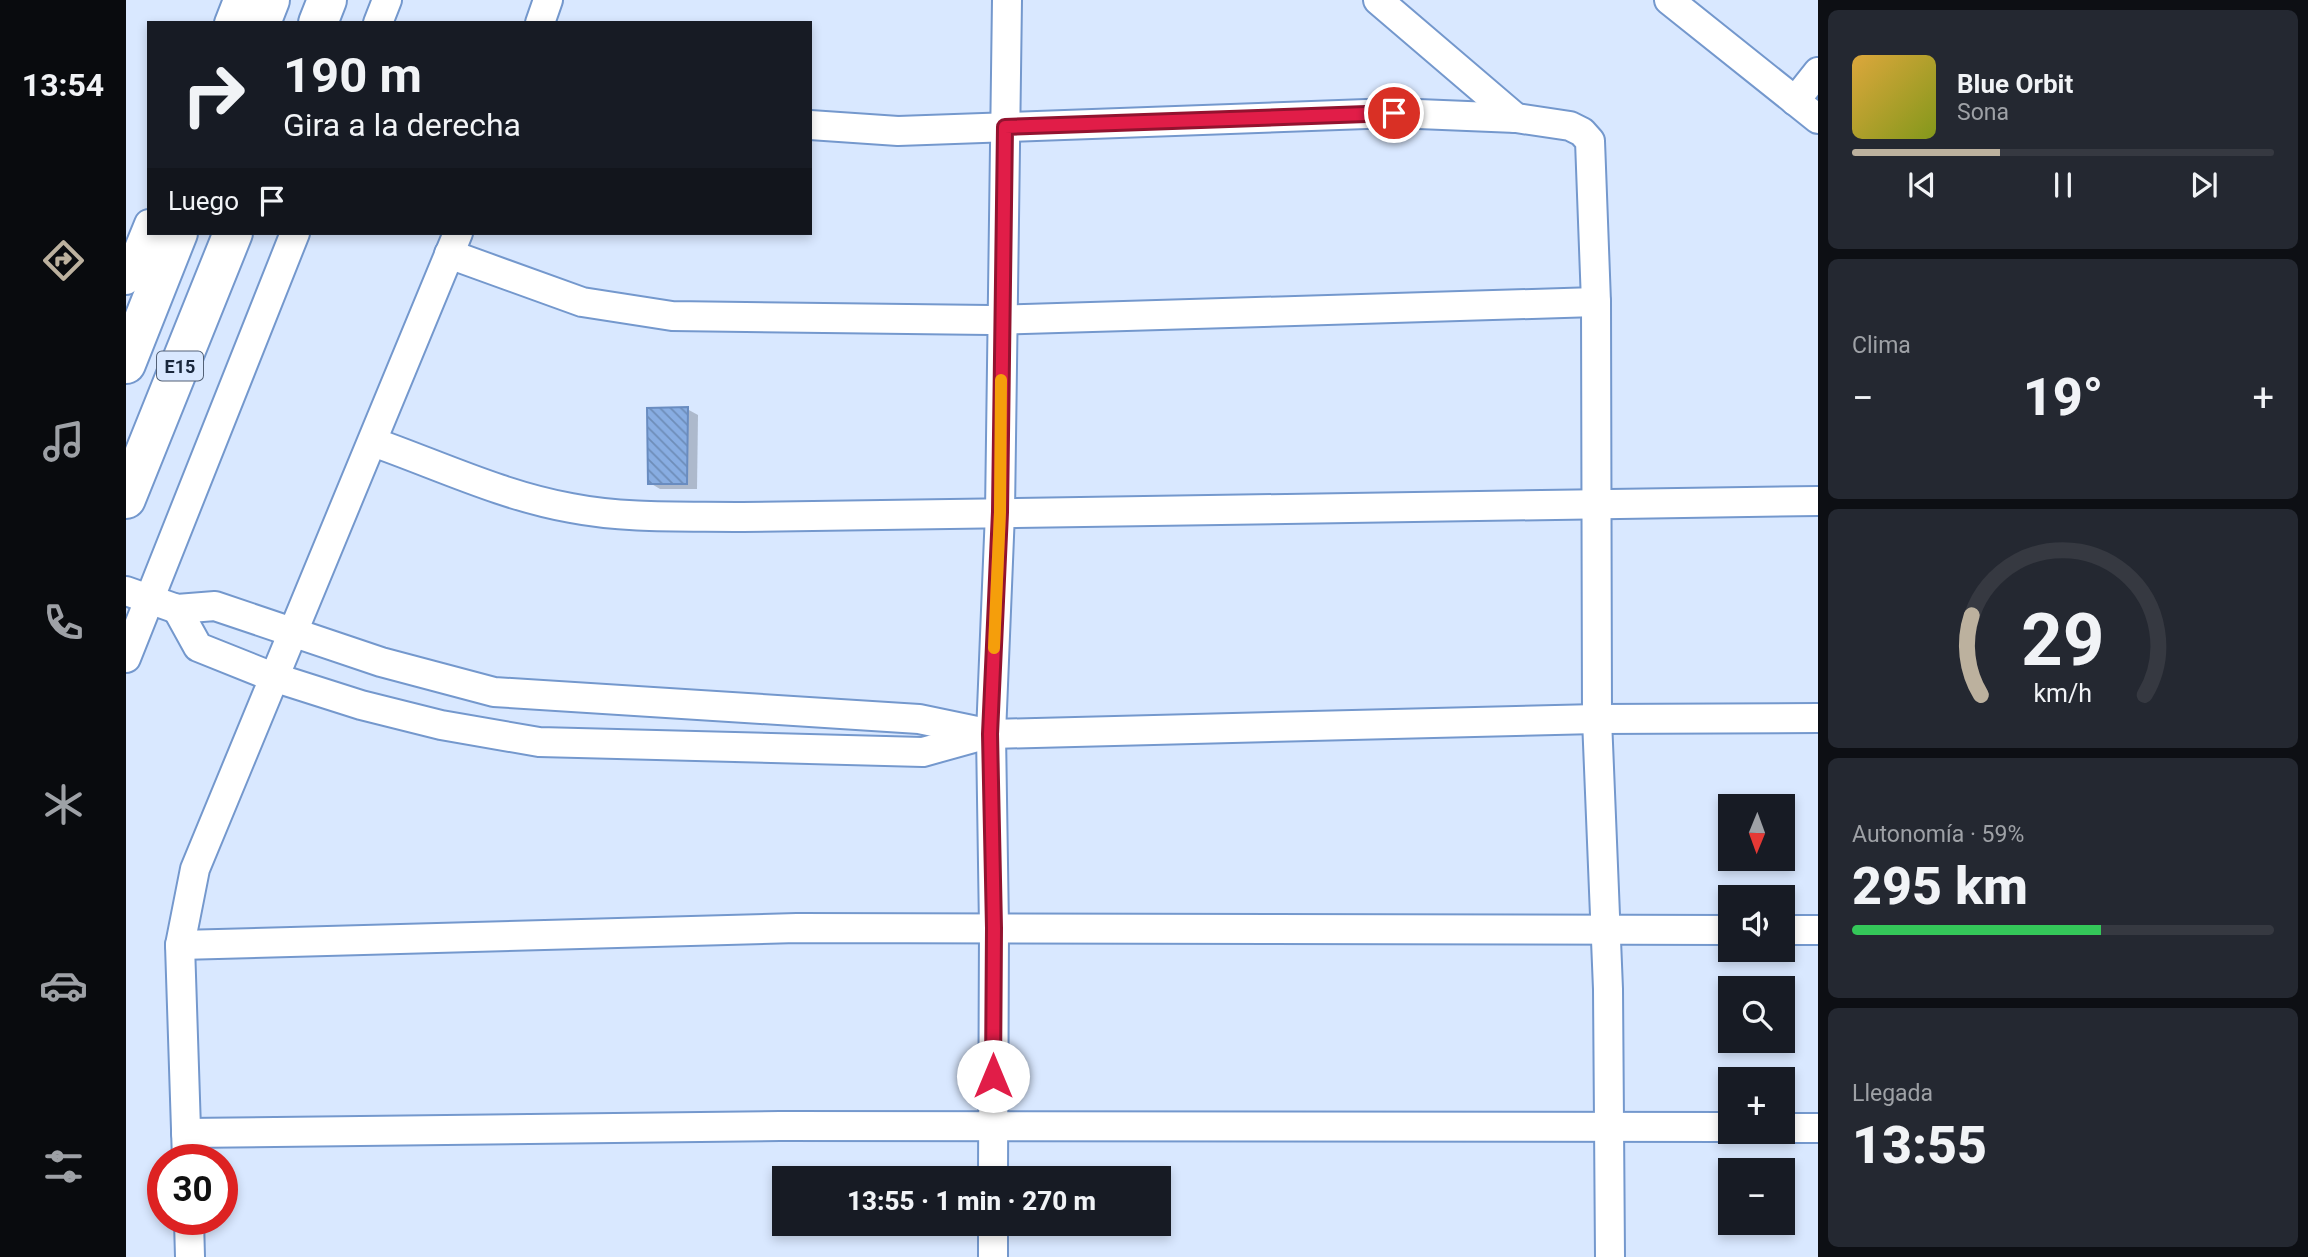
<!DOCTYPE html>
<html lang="es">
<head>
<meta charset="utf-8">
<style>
  :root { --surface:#171b24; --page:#242831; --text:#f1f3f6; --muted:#9ea1a6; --line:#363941; --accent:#bcb19e }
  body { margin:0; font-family:Roboto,sans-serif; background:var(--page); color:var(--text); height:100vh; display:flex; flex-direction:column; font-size:26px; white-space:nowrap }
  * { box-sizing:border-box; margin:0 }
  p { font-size:23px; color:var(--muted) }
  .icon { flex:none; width:38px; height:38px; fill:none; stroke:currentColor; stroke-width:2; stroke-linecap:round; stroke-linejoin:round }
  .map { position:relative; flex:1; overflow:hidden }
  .sheet { display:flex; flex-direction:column; gap:10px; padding:10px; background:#0d0f14; width:490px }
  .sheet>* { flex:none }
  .hud { position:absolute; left:21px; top:21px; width:665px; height:214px; border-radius:0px; box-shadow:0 4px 10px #0003; background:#171b24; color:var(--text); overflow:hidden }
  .needle { width:46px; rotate:181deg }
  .tools { position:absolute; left:1592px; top:794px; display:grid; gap:14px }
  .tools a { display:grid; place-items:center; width:77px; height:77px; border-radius:0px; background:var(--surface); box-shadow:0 4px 10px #0003; font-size:35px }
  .speed { position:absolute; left:21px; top:1144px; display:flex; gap:14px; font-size:35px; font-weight:700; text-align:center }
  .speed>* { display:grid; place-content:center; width:91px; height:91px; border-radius:50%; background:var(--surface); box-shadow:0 4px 10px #0003; line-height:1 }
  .speed .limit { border:10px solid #d22; background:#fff; color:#111 }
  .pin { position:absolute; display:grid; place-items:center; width:60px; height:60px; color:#fff; margin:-30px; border:4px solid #fff; border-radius:50%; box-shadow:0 2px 7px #0007 }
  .me { position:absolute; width:77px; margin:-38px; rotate:0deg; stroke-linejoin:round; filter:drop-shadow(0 0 5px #0008) }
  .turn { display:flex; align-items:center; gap:24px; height:147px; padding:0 21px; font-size:32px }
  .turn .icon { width:91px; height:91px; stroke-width:2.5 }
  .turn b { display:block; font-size:49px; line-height:60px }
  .then { display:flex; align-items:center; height:66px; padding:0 21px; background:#0003; gap:14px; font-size:26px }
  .big { font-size:52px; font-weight:800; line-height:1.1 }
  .sheet .widget { flex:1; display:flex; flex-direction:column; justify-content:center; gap:10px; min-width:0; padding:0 24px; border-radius:10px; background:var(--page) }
  .sheet .dial { align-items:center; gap:0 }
  .dial svg { height:182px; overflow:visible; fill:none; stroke:var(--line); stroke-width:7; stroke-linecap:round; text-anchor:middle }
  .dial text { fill:var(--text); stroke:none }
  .song { display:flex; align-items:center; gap:21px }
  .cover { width:84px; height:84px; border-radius:10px; background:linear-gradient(135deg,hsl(40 70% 55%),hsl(70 70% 35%)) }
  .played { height:7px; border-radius:4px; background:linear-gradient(90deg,var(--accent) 35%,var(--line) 35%) }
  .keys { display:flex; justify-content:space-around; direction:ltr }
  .heat { display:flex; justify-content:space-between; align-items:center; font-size:38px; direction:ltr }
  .charge { height:10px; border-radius:5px; background:linear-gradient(90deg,#34c759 59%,var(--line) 0) }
  .trip { position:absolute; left:646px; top:1166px; width:399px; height:70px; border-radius:0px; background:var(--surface); box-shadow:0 4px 10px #0003; font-weight:800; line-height:70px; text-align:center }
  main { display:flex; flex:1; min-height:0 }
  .tabs { display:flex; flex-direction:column; width:126px; justify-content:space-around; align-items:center; background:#090b0e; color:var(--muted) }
  .tabs .icon { width:49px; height:49px }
  .tabs .active { color:var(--accent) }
  .tabs b { font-size:32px; color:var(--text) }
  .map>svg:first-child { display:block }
  .shadow { fill:#0003 }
  .building { fill:url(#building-back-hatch); stroke:#698cc0; stroke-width:2 }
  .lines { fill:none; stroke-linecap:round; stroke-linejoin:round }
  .minor-casing { stroke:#7498cd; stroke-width:32 }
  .trunk-casing { stroke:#7498cd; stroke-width:42 }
  .minor { stroke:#fff; stroke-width:28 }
  .trunk { stroke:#fff; stroke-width:38 }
  .route-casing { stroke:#92132f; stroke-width:18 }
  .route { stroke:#e11d48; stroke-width:12 }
  .slow { stroke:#f59e0b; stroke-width:12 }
  .labels { text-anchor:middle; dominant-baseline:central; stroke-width:6; stroke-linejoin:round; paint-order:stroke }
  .shield { fill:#d9e8ff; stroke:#536176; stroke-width:2 }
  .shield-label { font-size:18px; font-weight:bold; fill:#19273c }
</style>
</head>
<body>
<main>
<nav class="tabs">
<b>13:54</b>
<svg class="icon active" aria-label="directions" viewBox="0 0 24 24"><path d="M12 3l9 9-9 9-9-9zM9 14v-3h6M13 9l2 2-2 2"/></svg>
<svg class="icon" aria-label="music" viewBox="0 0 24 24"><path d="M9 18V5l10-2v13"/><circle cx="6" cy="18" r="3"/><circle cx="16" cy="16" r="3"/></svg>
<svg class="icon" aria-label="phone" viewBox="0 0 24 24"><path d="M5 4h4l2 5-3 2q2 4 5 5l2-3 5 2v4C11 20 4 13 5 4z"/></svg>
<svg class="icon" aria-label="climate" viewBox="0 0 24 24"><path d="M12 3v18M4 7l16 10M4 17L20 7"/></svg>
<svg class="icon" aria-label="car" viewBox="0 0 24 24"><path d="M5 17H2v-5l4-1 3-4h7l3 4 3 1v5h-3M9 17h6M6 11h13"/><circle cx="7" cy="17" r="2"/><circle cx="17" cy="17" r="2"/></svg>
<svg class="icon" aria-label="filters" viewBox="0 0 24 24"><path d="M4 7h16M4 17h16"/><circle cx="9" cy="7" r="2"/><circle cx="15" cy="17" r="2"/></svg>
</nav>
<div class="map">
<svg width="1692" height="1257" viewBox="0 0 1692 1257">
  <defs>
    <pattern id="building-back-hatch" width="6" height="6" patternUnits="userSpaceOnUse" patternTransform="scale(1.75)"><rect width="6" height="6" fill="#88ade2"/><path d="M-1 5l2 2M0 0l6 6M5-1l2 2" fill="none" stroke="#6e8db8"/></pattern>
  </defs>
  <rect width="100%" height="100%" fill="#d9e8ff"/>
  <polygon class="shadow" points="561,409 572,415 571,489 534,489 524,483"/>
  <polygon class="building" points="562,407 561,484 522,484 521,408"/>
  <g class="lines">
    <defs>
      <g id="minor">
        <polyline points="1252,0 1390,118"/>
        <polyline points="1543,0 1692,119"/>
        <polyline points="103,23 112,0"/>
        <polyline points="252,23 261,0"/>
        <polyline points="414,23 422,0"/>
        <polyline points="1669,101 1692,72"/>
        <polyline points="684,125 772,131 1268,113 1390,118 1444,126 1456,132 1464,141 1470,302 1471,719 1482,989 1484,1257"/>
        <polyline points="323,254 456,302 546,316 864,320 1470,302"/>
        <polyline points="0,280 23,224"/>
        <path d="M247,442C312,465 377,496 445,508C501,519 560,516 617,517L1692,501"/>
        <polyline points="0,591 51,609 89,606 255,662 368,692 793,719 865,734 1471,719 1692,718"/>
        <polyline points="51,609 72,647 147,677 235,705 315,725 413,742 797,752 858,735"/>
        <polyline points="0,658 169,233"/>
        <polyline points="1657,930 1692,930"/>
        <polyline points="54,945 671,928 1605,930"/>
        <polyline points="1657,1128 1692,1128"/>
        <polyline points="60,1133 654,1126 1605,1127"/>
        <polyline points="61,1160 54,945 69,869 332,233"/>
        <polyline points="867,1178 868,928 865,734 874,512 881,0"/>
        <polyline points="63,1220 64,1257"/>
        <polyline points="867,1223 867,1257"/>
      </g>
      <g id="trunk">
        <polyline points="135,23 144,0"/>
        <polyline points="192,23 201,0"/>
        <polyline points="0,364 52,233"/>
        <polyline points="0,499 107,233"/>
      </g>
    </defs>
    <use href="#minor" class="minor-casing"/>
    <use href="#trunk" class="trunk-casing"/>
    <use href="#minor" class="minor"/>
    <use href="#trunk" class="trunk"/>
  </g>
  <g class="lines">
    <defs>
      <polyline id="route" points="867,1076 868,928 864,734 874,512 879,127 1268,113"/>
    </defs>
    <use href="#route" class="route-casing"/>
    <use href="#route" class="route"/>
    <polyline class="slow" points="868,648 874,512 875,380"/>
  </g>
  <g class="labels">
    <rect class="shield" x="31" y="351.5" width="46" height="29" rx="5"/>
    <g class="shield-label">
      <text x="54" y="366">E15</text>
    </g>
  </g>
</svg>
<div class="tools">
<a><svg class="needle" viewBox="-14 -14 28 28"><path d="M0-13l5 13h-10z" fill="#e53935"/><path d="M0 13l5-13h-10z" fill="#9ea1a6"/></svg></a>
<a><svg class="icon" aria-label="sound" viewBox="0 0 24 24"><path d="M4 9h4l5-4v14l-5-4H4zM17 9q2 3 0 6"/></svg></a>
<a><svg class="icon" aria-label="search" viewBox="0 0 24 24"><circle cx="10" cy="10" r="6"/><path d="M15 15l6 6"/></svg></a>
<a>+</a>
<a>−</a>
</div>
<div class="speed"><div class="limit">30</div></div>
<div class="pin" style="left:1268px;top:113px;background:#d93025"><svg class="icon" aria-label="arrive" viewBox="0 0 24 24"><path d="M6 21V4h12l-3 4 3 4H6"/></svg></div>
<svg class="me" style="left:867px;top:1076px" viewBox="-20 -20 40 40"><circle r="19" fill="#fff"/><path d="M0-13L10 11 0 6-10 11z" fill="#e11d48"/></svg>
<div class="trip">13:55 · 1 min · 270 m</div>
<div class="hud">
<div class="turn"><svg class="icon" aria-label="right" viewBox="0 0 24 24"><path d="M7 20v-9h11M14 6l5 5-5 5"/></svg><div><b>190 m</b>Gira a la derecha</div></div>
<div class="then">Luego<svg class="icon" aria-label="arrive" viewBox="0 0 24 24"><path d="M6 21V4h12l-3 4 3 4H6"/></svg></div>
</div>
</div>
<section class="sheet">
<div class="widget">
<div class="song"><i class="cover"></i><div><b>Blue Orbit</b><p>Sona</p></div></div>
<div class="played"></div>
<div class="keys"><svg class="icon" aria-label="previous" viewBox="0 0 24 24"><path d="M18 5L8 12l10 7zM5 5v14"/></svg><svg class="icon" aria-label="pause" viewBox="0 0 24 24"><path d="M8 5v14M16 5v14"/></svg><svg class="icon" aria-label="next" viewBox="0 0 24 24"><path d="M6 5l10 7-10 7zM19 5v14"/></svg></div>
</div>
<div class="widget"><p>Clima</p>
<div class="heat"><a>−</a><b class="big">19°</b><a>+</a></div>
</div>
<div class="widget dial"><svg viewBox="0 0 100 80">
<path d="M14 69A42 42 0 1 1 86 69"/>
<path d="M14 69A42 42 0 0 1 10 34" stroke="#bcb19e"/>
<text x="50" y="56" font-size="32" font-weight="700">29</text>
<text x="50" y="72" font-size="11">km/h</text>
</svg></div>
<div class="widget"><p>Autonomía · 59%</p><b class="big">295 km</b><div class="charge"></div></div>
<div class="widget"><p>Llegada</p><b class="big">13:55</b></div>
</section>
</main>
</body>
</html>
